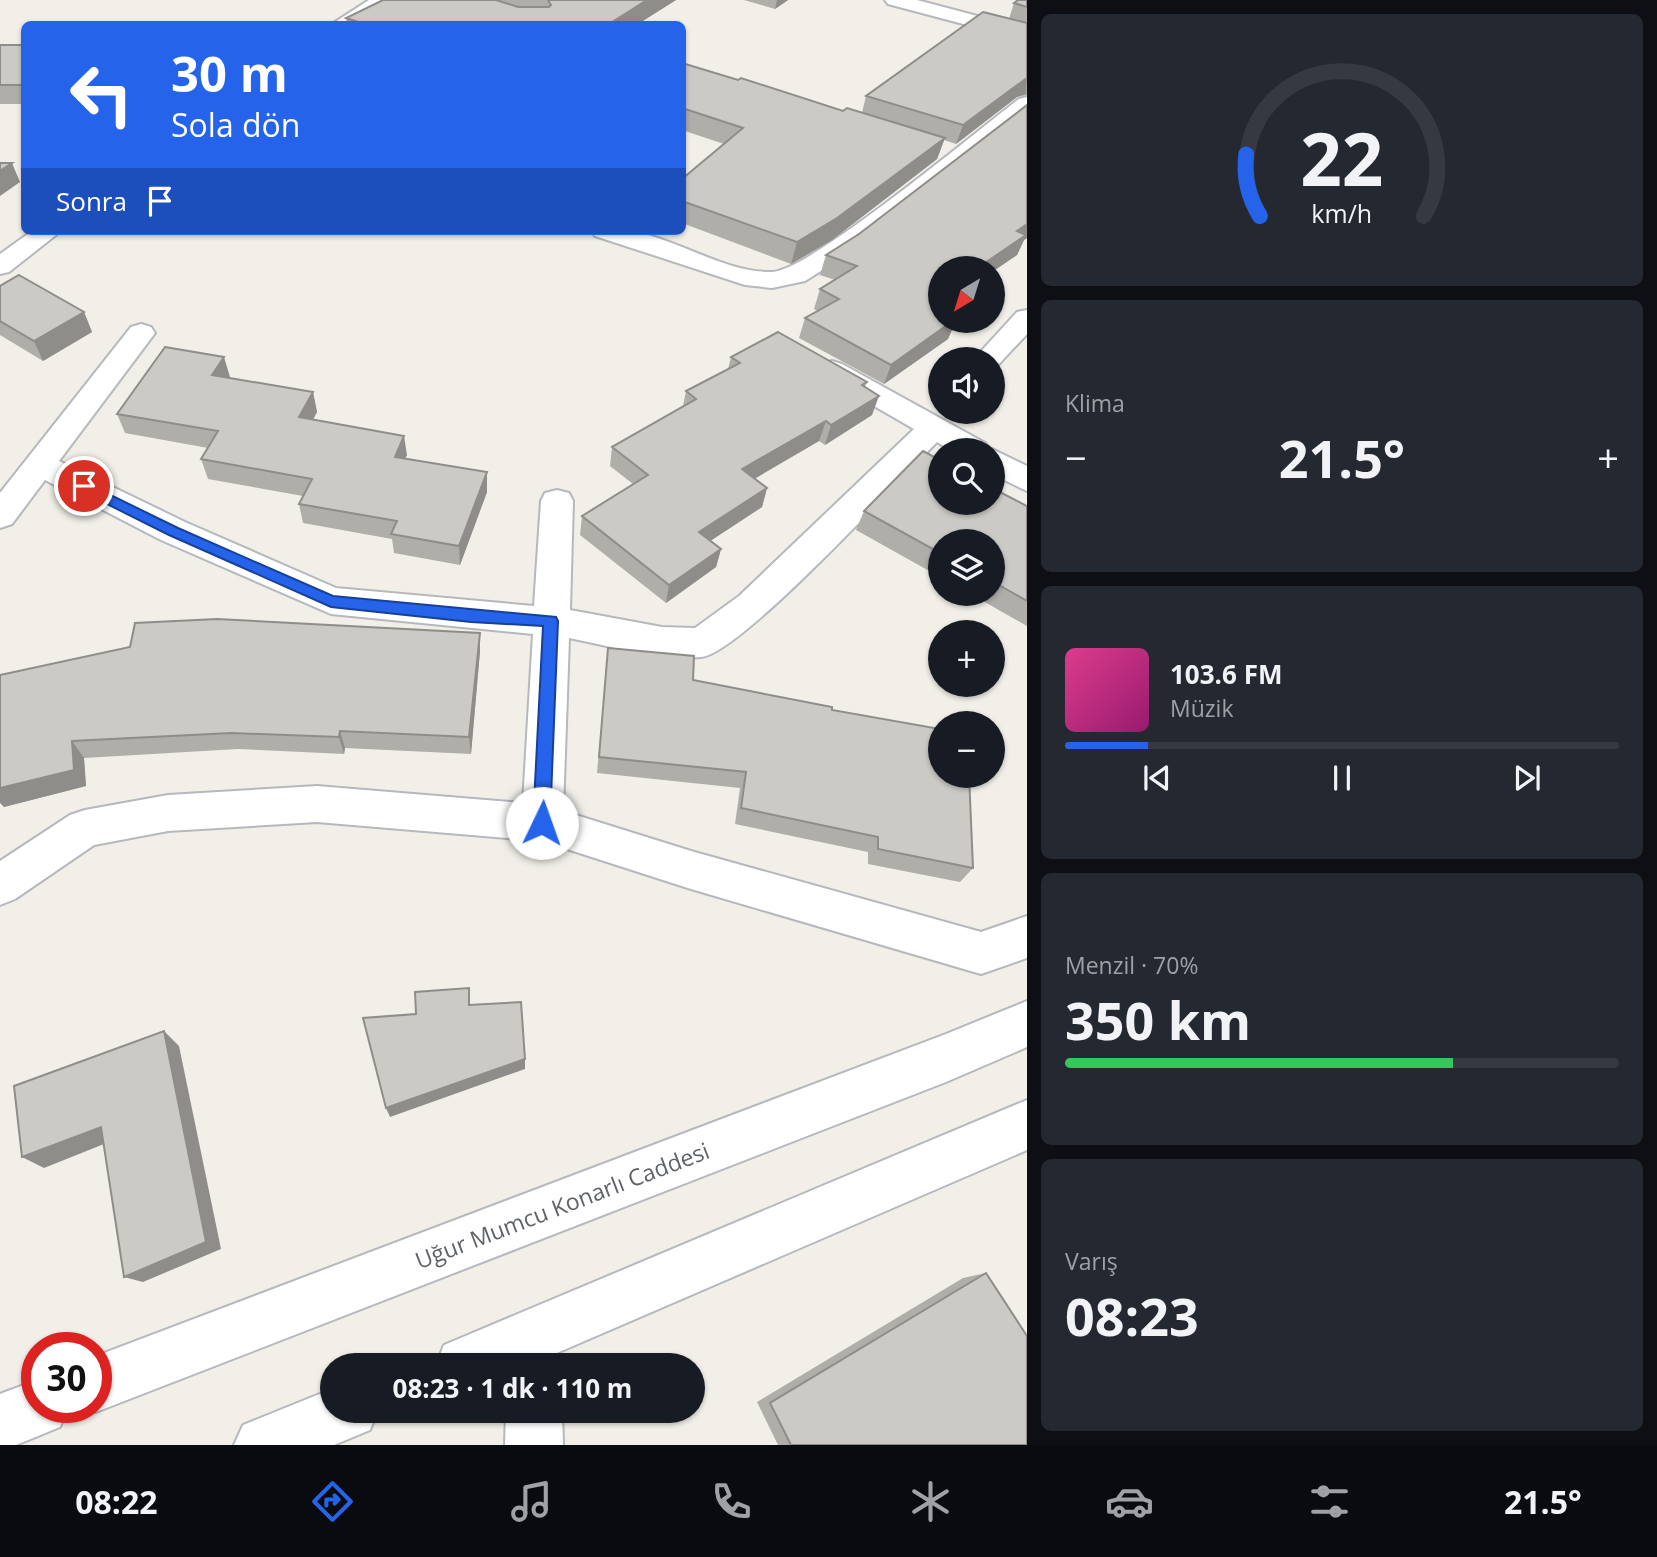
<!DOCTYPE html>
<html lang="tr">
<head>
<meta charset="utf-8">
<style>
  :root { --surface:#171b24; --page:#242831; --text:#f1f3f6; --muted:#9ea1a6; --line:#363941; --accent:#2563eb }
  body { margin:0; font-family:"Open Sans",sans-serif; background:var(--page); color:var(--text); height:100vh; display:flex; flex-direction:column; font-size:26px; white-space:nowrap }
  * { box-sizing:border-box; margin:0 }
  p { font-size:23px; color:var(--muted) }
  .icon { flex:none; width:38px; height:38px; fill:none; stroke:currentColor; stroke-width:2; stroke-linecap:round; stroke-linejoin:round }
  .map { position:relative; flex:1; overflow:hidden }
  .panel { display:flex; flex-direction:column; gap:14px; padding:14px; background:#0d0f14; width:630px }
  .panel>* { flex:none }
  .top-card { position:absolute; left:21px; top:21px; width:665px; height:214px; border-radius:10px; box-shadow:0 2px 5px #0004; background:#2563eb; color:#fff; overflow:hidden }
  .needle { width:46px; rotate:218deg }
  .tools { position:absolute; left:928px; top:256px; display:grid; gap:14px }
  .tools a { display:grid; place-items:center; width:77px; height:77px; border-radius:50%; background:var(--surface); box-shadow:0 2px 5px #0004; font-size:35px }
  .speed { position:absolute; left:21px; top:1332px; display:flex; gap:14px; font-size:35px; font-weight:700; text-align:center }
  .speed>* { display:grid; place-content:center; width:91px; height:91px; border-radius:50%; background:var(--surface); box-shadow:0 2px 5px #0004; line-height:1 }
  .speed .limit { border:10px solid #d22; background:#fff; color:#111 }
  .pin { position:absolute; display:grid; place-items:center; width:60px; height:60px; color:#fff; margin:-30px; border:4px solid #fff; border-radius:50%; box-shadow:0 2px 7px #0007 }
  .me { position:absolute; width:77px; margin:-38px; rotate:3deg; stroke-linejoin:round; filter:drop-shadow(0 0 5px #0008) }
  .turn { display:flex; align-items:center; gap:24px; height:147px; padding:0 35px; font-size:32px }
  .turn .icon { width:91px; height:91px; stroke-width:2.5 }
  .turn b { display:block; font-size:49px; line-height:60px }
  .then { display:flex; align-items:center; height:66px; padding:0 35px; background:#0003; gap:14px; font-size:26px }
  .big { font-size:52px; font-weight:700; line-height:1.1 }
  .panel .tile { flex:1; display:flex; flex-direction:column; justify-content:center; gap:10px; min-width:0; padding:0 24px; border-radius:10px; background:var(--page) }
  .panel .dial { align-items:center; gap:0 }
  .dial svg { height:182px; overflow:visible; fill:none; stroke:var(--line); stroke-width:7; stroke-linecap:round; text-anchor:middle }
  .dial text { fill:var(--text); stroke:none }
  .song { display:flex; align-items:center; gap:21px }
  .cover { width:84px; height:84px; border-radius:10px; background:linear-gradient(135deg,hsl(330 70% 55%),hsl(320 70% 35%)) }
  .played { height:7px; border-radius:4px; background:linear-gradient(90deg,var(--accent) 15%,var(--line) 15%) }
  .keys { display:flex; justify-content:space-around; direction:ltr }
  .heat { display:flex; justify-content:space-between; align-items:center; font-size:38px; direction:ltr }
  .charge { height:10px; border-radius:5px; background:linear-gradient(90deg,#34c759 70%,var(--line) 0) }
  .trip { position:absolute; left:320px; top:1353px; width:385px; height:70px; border-radius:35px; background:var(--surface); box-shadow:0 2px 5px #0004; font-weight:700; line-height:70px; text-align:center }
  .dock { display:flex; height:112px; justify-content:space-around; align-items:center; background:#090b0e; color:var(--muted) }
  .dock .icon { width:49px; height:49px }
  .dock .current { color:var(--accent) }
  .dock b { font-size:32px; color:var(--text) }
  main { display:flex; flex:1; min-height:0 }
  .map>svg:first-child { display:block }
  .lines { fill:none; stroke-linecap:round; stroke-linejoin:round }
  .minor-casing { stroke:#b5b8bc; stroke-width:4 }
  .tertiary-casing { stroke:#b5b8bc; stroke-width:4 }
  .minor { fill:#fff; fill-rule:evenodd }
  .tertiary { fill:#fff; fill-rule:evenodd }
  .wall { fill:#afaea9 }
  .shaded-wall { fill:#8f8d8a }
  .building { fill:#cccac5; stroke:#8f8d8a; stroke-width:2 }
  .route { fill:#2563eb; stroke:#184099; stroke-width:2 }
  .labels { text-anchor:middle; dominant-baseline:central; stroke-width:6; stroke-linejoin:round; paint-order:stroke }
  .near-street-label { font-size:23px; fill:#5f6368; stroke:#fff }
</style>
</head>
<body>
<main>
<div class="map">
<svg width="1027" height="1445" viewBox="0 0 1027 1445">
  <rect width="100%" height="100%" fill="#f1efe8"/>
  <g class="lines">
    <defs>
      <g id="minor">
        <polygon points="885,0 917,0 1027,29 1027,41 888,4"/>
        <path d="M1027,97V115L851,252L805,281L772,288L745,285L595,236L591,231C603,231 617,230 629,231C675,237 724,273 772,272C810,271 978,130 1019,99Z"/>
        <polygon points="1027,310 1027,334 998,365 992,367 992,359 974,359 1017,312"/>
        <path d="M141,324L151,327L155,333L59,461L185,522L336,588L534,606L541,501L545,493L557,490L569,493L573,501L570,610L662,627L695,628L739,596L914,429L822,376L817,370L822,364L832,361L842,364L985,443L989,450H950L937,442C900,479 740,654 701,657C658,661 611,646 569,638L563,811L691,851L981,932L1027,916V958L981,974L691,889L542,841L317,822L168,831L94,845L15,899L0,905V861L70,815L85,810L168,795L317,786L523,803L533,634L331,614L161,540L45,480L12,524L0,528V493L131,327Z"/>
        <polygon points="992,449 1027,466 1027,491 992,474"/>
        <polygon points="506,1410 562,1410 563,1445 505,1445"/>
      </g>
      <g id="tertiary">
        <polygon points="369,0 393,0 355,24 332,24"/>
        <polygon points="32,231 61,231 9,272 0,274 0,254"/>
        <polygon points="1027,1001 1027,1047 946,1082 96,1412 84,1407 96,1407 96,1356 946,1034"/>
        <polygon points="1027,1100 1027,1150 529,1365 436,1365 444,1345"/>
        <polygon points="37,1380 37,1407 68,1407 60,1427 16,1445 0,1445 0,1394"/>
        <polygon points="332,1389 332,1410 378,1410 370,1430 334,1445 234,1445 243,1425"/>
      </g>
    </defs>
    <use href="#minor" class="minor-casing"/>
    <use href="#tertiary" class="tertiary-casing"/>
    <use href="#minor" class="minor"/>
    <use href="#tertiary" class="tertiary"/>
  </g>
  <g class="wall">
    <polygon points="383,0 676,0 638,24 347,24 346,18"/>
    <polygon points="744,0 788,0 775,9"/>
    <polygon points="1027,0 1027,95 1017,97 956,144 944,140 937,159 832,240 791,264 682,223 682,179 724,144 682,130 682,63 738,80 843,111 862,113 866,96 1009,19 1014,3"/>
    <rect x="0" y="45" width="24" height="59"/>
    <polygon points="1027,105 1027,238 1024,240 1017,255 992,272 992,268 940,320 956,320 948,339 884,384 799,338 805,318 818,311 814,309 820,289 835,280 820,275 826,255 859,234"/>
    <polygon points="0,286 84,312 92,332 43,361 0,335"/>
    <polygon points="731,357 867,382 865,387 872,415 825,445 819,441 754,479 767,488 762,507 710,541 721,549 716,567 666,603 580,535 582,516 633,484 610,466 612,447 683,406 686,391 728,369"/>
    <polygon points="230,377 229,378 313,392 317,412 313,420 407,455 405,458 487,472 487,492 460,565 394,553 392,539 303,523 299,504 303,496 208,479 201,459 208,448 125,433 117,414"/>
    <polygon points="1027,506 1027,626 969,593 992,593 992,541 940,541 940,577 856,530 864,511"/>
    <polygon points="608,648 693,680 832,710 973,868 960,882 868,864 868,852 735,824 740,788 597,773"/>
    <polygon points="480,651 471,754 345,748 344,754 238,749 84,758 86,786 4,807 0,675"/>
    <polygon points="986,1273 1027,1445 778,1445 757,1402 963,1278"/>
  </g>
  <g class="shaded-wall">
    <polygon points="647,0 676,0 638,24 609,24"/>
    <polygon points="777,0 788,0 775,9"/>
    <polygon points="1025,78 1027,78 1026,94 1017,97 956,144 963,125"/>
    <polygon points="945,138 937,159 832,240 791,264 797,242"/>
    <polygon points="12,163 20,182 0,196 0,171"/>
    <polygon points="1027,224 1027,238 1024,240 1017,255 992,272 992,268 979,268 1017,231"/>
    <polygon points="84,312 92,332 43,361 34,341"/>
    <polygon points="954,320 956,320 948,339 884,384 891,365"/>
    <polygon points="224,357 230,377 218,395 212,375"/>
    <polygon points="313,392 317,412 303,437 299,417"/>
    <polygon points="879,396 872,415 825,445 831,425"/>
    <polygon points="826,421 819,441 737,489 742,469"/>
    <polygon points="404,436 407,455 397,476 395,457"/>
    <polygon points="487,472 487,492 460,565 459,546"/>
    <polygon points="767,488 762,507 695,551 699,532"/>
    <polygon points="721,549 716,567 666,603 669,585"/>
    <polygon points="480,633 480,651 471,754 469,737"/>
    <polygon points="340,731 345,748 344,754 339,737"/>
    <polygon points="72,741 84,758 86,786 4,807 0,803 0,788"/>
    <polygon points="164,1031 179,1046 221,1249 143,1282 124,1277"/>
    <polygon points="525,1059 525,1069 390,1117 386,1108"/>
    <polygon points="101,1127 119,1138 44,1168 22,1157"/>
  </g>
  <g class="building">
    <polygon points="383,0 496,0 518,7 549,7 551,5 548,0 647,0 609,24 364,24 346,18"/>
    <polygon points="1018,0 1027,0 1027,7 1014,3"/>
    <polygon points="983,12 1027,23 1027,78 963,125 866,96"/>
    <rect x="0" y="45" width="24" height="40"/>
    <polygon points="682,63 738,80 741,78 843,111 847,108 945,138 837,218 797,242 682,201 682,179 743,128 682,108"/>
    <polygon points="1027,105 1027,224 1017,231 1026,235 979,267 980,268 940,268 940,320 954,320 891,365 805,318 839,299 820,289 857,266 826,255 859,234"/>
    <polygon points="0,163 12,163 0,171"/>
    <polygon points="19,275 84,312 34,341 0,321 0,286"/>
    <polygon points="778,332 867,382 862,385 879,396 831,425 826,421 742,469 767,488 699,532 721,549 669,585 582,516 648,475 612,447 696,399 686,391 740,363 731,357"/>
    <polygon points="165,347 224,357 212,375 313,392 299,417 404,436 395,457 487,472 459,546 391,534 397,521 299,504 312,479 201,459 218,431 117,414"/>
    <polygon points="923,451 940,460 940,502 992,502 992,488 1027,506 1027,601 992,581 992,541 940,541 940,553 864,511"/>
    <polygon points="217,619 480,633 469,737 340,731 339,737 231,733 72,741 74,770 0,788 0,675 130,647 135,623"/>
    <polygon points="608,648 694,656 693,680 832,707 832,710 940,729 940,775 969,775 973,868 878,849 878,837 741,808 746,772 599,757"/>
    <polygon points="469,988 469,1005 521,1002 525,1059 386,1108 363,1018 416,1014 415,992"/>
    <polygon points="164,1031 206,1242 124,1277 101,1127 22,1157 14,1086"/>
    <polygon points="986,1273 1027,1336 1027,1445 791,1445 770,1403"/>
  </g>
  <polygon class="route" points="84,482 178,528 333,596 556,617 558,621 550,823 548,828 542,830 536,828 533,823 543,626 471,622 331,607 169,535 79,490 79,483"/>
  <g class="labels">
    <g class="near-street-label">
      <text transform="translate(562 1205) rotate(-21)">Uğur Mumcu Konarlı Caddesi</text>
    </g>
  </g>
</svg>
<div class="tools">
<a><svg class="needle" viewBox="-14 -14 28 28"><path d="M0-13l5 13h-10z" fill="#e53935"/><path d="M0 13l5-13h-10z" fill="#9ea1a6"/></svg></a>
<a><svg class="icon" aria-label="sound" viewBox="0 0 24 24"><path d="M4 9h4l5-4v14l-5-4H4zM17 9q2 3 0 6"/></svg></a>
<a><svg class="icon" aria-label="search" viewBox="0 0 24 24"><circle cx="10" cy="10" r="6"/><path d="M15 15l6 6"/></svg></a>
<a><svg class="icon" aria-label="layers" viewBox="0 0 24 24"><path d="M12 4l9 5-9 5-9-5zM3 14l9 5 9-5"/></svg></a>
<a>+</a>
<a>−</a>
</div>
<div class="speed"><div class="limit">30</div></div>
<div class="pin" style="left:84px;top:486px;background:#d93025"><svg class="icon" aria-label="arrive" viewBox="0 0 24 24"><path d="M6 21V4h12l-3 4 3 4H6"/></svg></div>
<svg class="me" style="left:542px;top:823px" viewBox="-20 -20 40 40"><circle r="19" fill="#fff"/><path d="M0-13L10 11 0 6-10 11z" fill="#2563eb"/></svg>
<div class="trip">08:23 · 1 dk · 110 m</div>
<div class="top-card">
<div class="turn"><svg class="icon" aria-label="left" viewBox="0 0 24 24"><path d="M17 20v-9H6M10 6l-5 5 5 5"/></svg><div><b>30 m</b>Sola dön</div></div>
<div class="then">Sonra<svg class="icon" aria-label="arrive" viewBox="0 0 24 24"><path d="M6 21V4h12l-3 4 3 4H6"/></svg></div>
</div>
</div>
<section class="panel">
<div class="tile dial"><svg viewBox="0 0 100 80">
<path d="M14 69A42 42 0 1 1 86 69"/>
<path d="M14 69A42 42 0 0 1 8 42" stroke="#2563eb"/>
<text x="50" y="56" font-size="32" font-weight="700">22</text>
<text x="50" y="72" font-size="11">km/h</text>
</svg></div>
<div class="tile"><p>Klima</p>
<div class="heat"><a>−</a><b class="big">21.5°</b><a>+</a></div>
</div>
<div class="tile">
<div class="song"><i class="cover"></i><div><b>103.6 FM</b><p>Müzik</p></div></div>
<div class="played"></div>
<div class="keys"><svg class="icon" aria-label="previous" viewBox="0 0 24 24"><path d="M18 5L8 12l10 7zM5 5v14"/></svg><svg class="icon" aria-label="pause" viewBox="0 0 24 24"><path d="M8 5v14M16 5v14"/></svg><svg class="icon" aria-label="next" viewBox="0 0 24 24"><path d="M6 5l10 7-10 7zM19 5v14"/></svg></div>
</div>
<div class="tile"><p>Menzil · 70%</p><b class="big">350 km</b><div class="charge"></div></div>
<div class="tile"><p>Varış</p><b class="big">08:23</b></div>
</section>
</main>
<nav class="dock">
<b>08:22</b>
<svg class="icon current" aria-label="directions" viewBox="0 0 24 24"><path d="M12 3l9 9-9 9-9-9zM9 14v-3h6M13 9l2 2-2 2"/></svg>
<svg class="icon" aria-label="music" viewBox="0 0 24 24"><path d="M9 18V5l10-2v13"/><circle cx="6" cy="18" r="3"/><circle cx="16" cy="16" r="3"/></svg>
<svg class="icon" aria-label="phone" viewBox="0 0 24 24"><path d="M5 4h4l2 5-3 2q2 4 5 5l2-3 5 2v4C11 20 4 13 5 4z"/></svg>
<svg class="icon" aria-label="climate" viewBox="0 0 24 24"><path d="M12 3v18M4 7l16 10M4 17L20 7"/></svg>
<svg class="icon" aria-label="car" viewBox="0 0 24 24"><path d="M5 17H2v-5l4-1 3-4h7l3 4 3 1v5h-3M9 17h6M6 11h13"/><circle cx="7" cy="17" r="2"/><circle cx="17" cy="17" r="2"/></svg>
<svg class="icon" aria-label="filters" viewBox="0 0 24 24"><path d="M4 7h16M4 17h16"/><circle cx="9" cy="7" r="2"/><circle cx="15" cy="17" r="2"/></svg>
<b>21.5°</b>
</nav>
</body>
</html>
